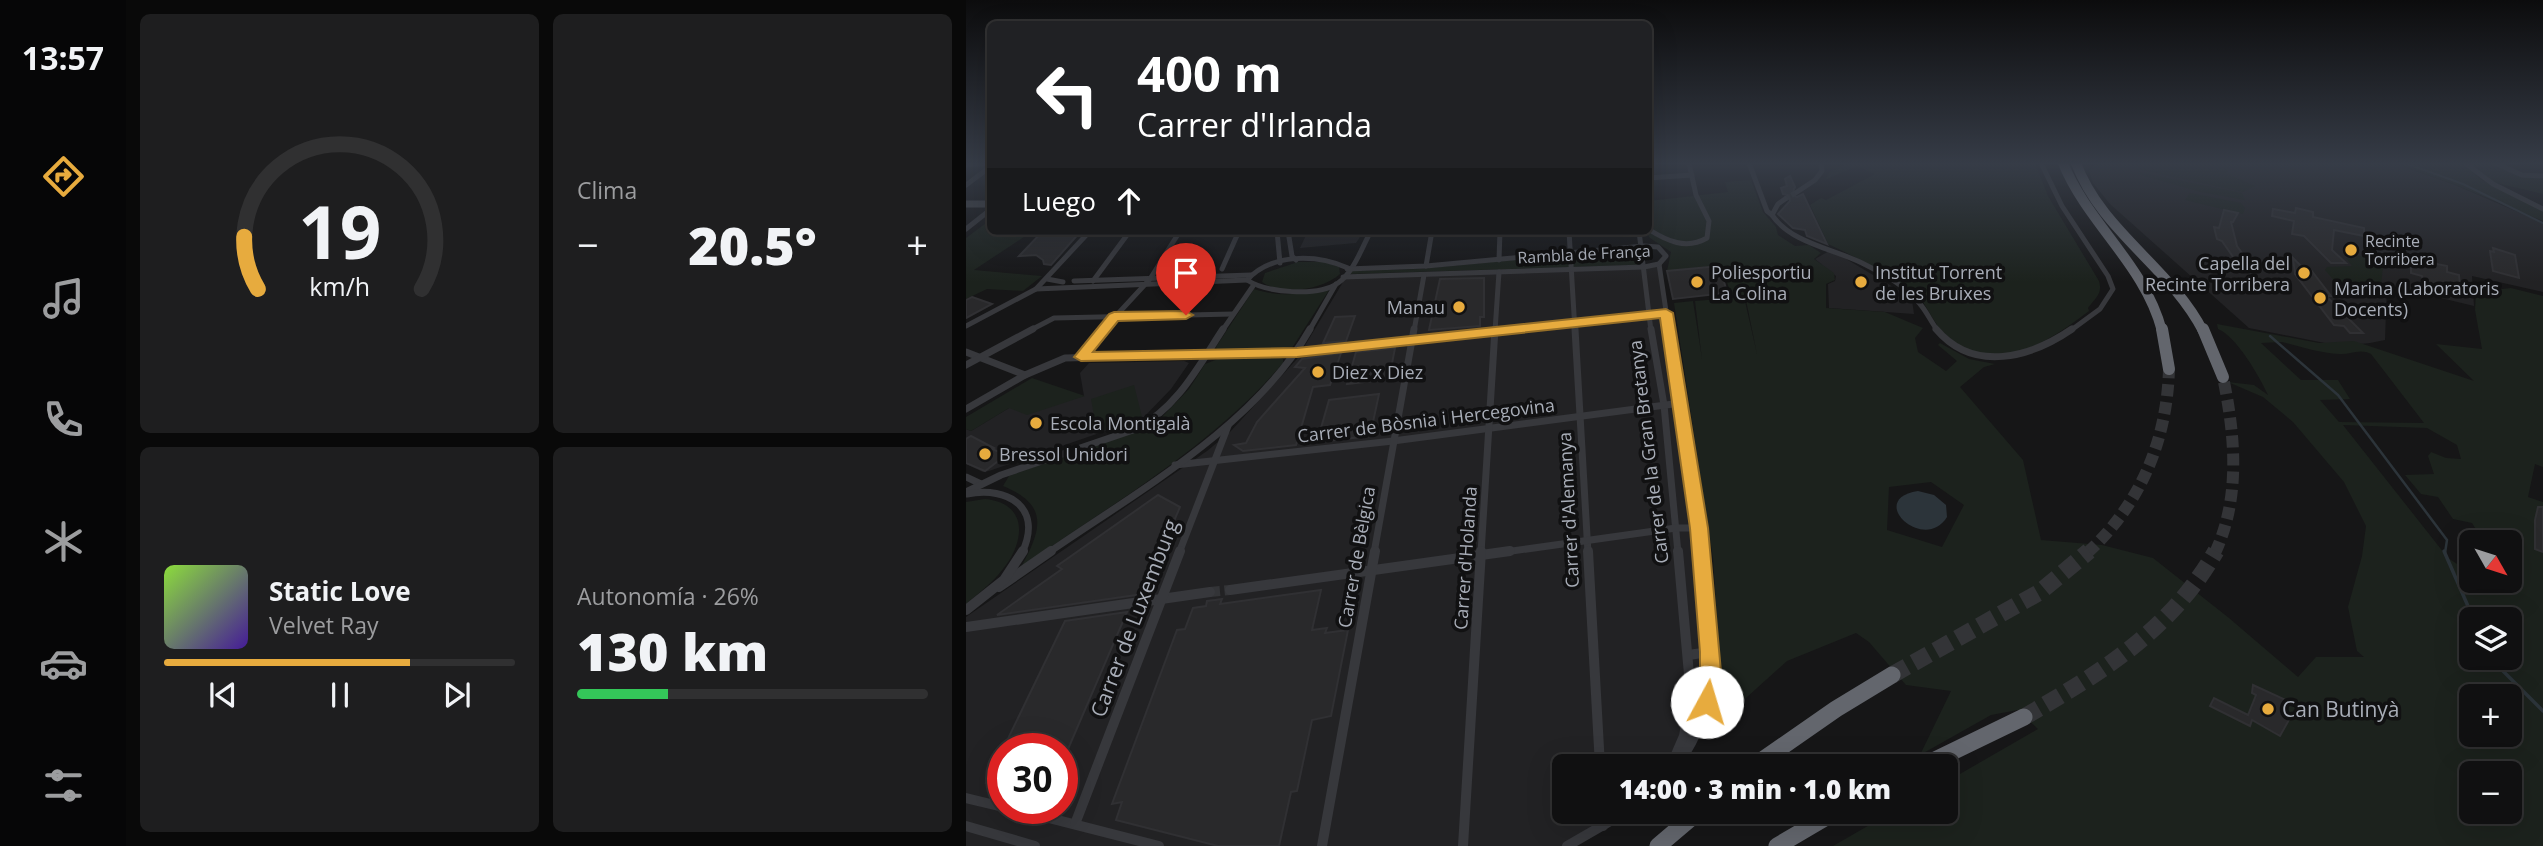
<!DOCTYPE html>
<html lang="es">
<head>
<meta charset="utf-8">
<style>
  :root { --surface:#101011; --page:#1e1e1f; --text:#f1f3f6; --muted:#9c9d9f; --line:#303031; --accent:#e7ab3e }
  body { margin:0; font-family:"Open Sans",sans-serif; background:var(--page); color:var(--text); height:100vh; display:flex; flex-direction:column; font-size:26px; white-space:nowrap }
  * { box-sizing:border-box; margin:0 }
  p { font-size:23px; color:var(--muted) }
  .icon { flex:none; width:38px; height:38px; fill:none; stroke:currentColor; stroke-width:2; stroke-linecap:round; stroke-linejoin:round }
  .map { position:relative; flex:1; overflow:hidden }
  .details { display:flex; flex-direction:column; gap:14px; padding:14px; background:#090909; width:840px }
  .details>* { flex:none }
  .banner { position:absolute; left:21px; top:21px; width:665px; height:214px; border-radius:10px; box-shadow:0 7px 28px #0002,0 0 0 2px var(--line); background:#202124; color:#fff; overflow:hidden }
  .needle { width:46px; rotate:129deg }
  .fabs { position:absolute; left:1493px; top:530px; display:grid; gap:14px }
  .fabs a { display:grid; place-items:center; width:63px; height:63px; border-radius:10px; background:var(--surface); box-shadow:0 7px 28px #0002,0 0 0 2px var(--line); font-size:35px }
  .speed { position:absolute; left:21px; top:733px; display:flex; gap:14px; font-size:35px; font-weight:700; text-align:center }
  .speed>* { display:grid; place-content:center; width:91px; height:91px; border-radius:50%; background:var(--surface); box-shadow:0 7px 28px #0002,0 0 0 2px var(--line); line-height:1 }
  .speed .limit { border:10px solid #d22; background:#fff; color:#111 }
  .pin { position:absolute; display:grid; place-items:center; width:60px; height:60px; color:#fff; margin:-72px -30px; border-radius:50% 50% 50% 0; rotate:-45deg; box-shadow:0 0 7px #0007 }
  .pin .icon { rotate:45deg }
  .me { position:absolute; width:77px; margin:-38px; rotate:6deg; stroke-linejoin:round; filter:drop-shadow(0 0 5px #0008) }
  .turn { display:flex; align-items:center; gap:24px; height:147px; padding:0 35px; font-size:32px }
  .turn .icon { width:91px; height:91px; stroke-width:2.5 }
  .turn b { display:block; font-size:49px; line-height:60px }
  .then { display:flex; align-items:center; height:66px; padding:0 35px; background:#0003; gap:14px; font-size:26px }
  .big { font-size:52px; font-weight:800; line-height:1.1 }
  .details .tile { flex:1; display:flex; flex-direction:column; justify-content:center; gap:10px; min-width:0; padding:0 24px; border-radius:10px; background:var(--page) }
  .details .dial { align-items:center; gap:0 }
  .dial svg { height:182px; overflow:visible; fill:none; stroke:var(--line); stroke-width:7; stroke-linecap:round; text-anchor:middle }
  .dial text { fill:var(--text); stroke:none }
  .song { display:flex; align-items:center; gap:21px }
  .cover { width:84px; height:84px; border-radius:10px; background:linear-gradient(135deg,hsl(90 70% 55%),hsl(260 70% 35%)) }
  .played { height:7px; border-radius:4px; background:linear-gradient(90deg,var(--accent) 70%,var(--line) 70%) }
  .keys { display:flex; justify-content:space-around; direction:ltr }
  .heat { display:flex; justify-content:space-between; align-items:center; font-size:38px; direction:ltr }
  .charge { height:10px; border-radius:5px; background:linear-gradient(90deg,#34c759 26%,var(--line) 0) }
  .details .tiles { flex:1; display:grid; gap:14px; grid-template-columns:repeat(2,1fr) }
  .trip { position:absolute; left:586px; top:754px; width:406px; height:70px; border-radius:10px; background:var(--surface); box-shadow:0 7px 28px #0002,0 0 0 2px var(--line); font-weight:800; line-height:70px; text-align:center }
  main { display:flex; flex:1; min-height:0 }
  .menu { display:flex; flex-direction:column; width:126px; justify-content:space-around; align-items:center; background:#060607; color:var(--muted) }
  .menu .icon { width:49px; height:49px }
  .menu .on { color:var(--accent) }
  .menu b { font-size:32px; color:var(--text) }
  .map>svg:first-child { display:block }
  .built { fill:#222224; fill-rule:evenodd }
  .green { fill:#1c221d; fill-rule:evenodd }
  .water { fill:#2c343a }
  .lines { fill:none; stroke-linecap:round; stroke-linejoin:round }
  .stream-far2 { stroke:#2c343a; stroke-width:2 }
  .stream-far1 { stroke:#2c343a; stroke-width:2.5 }
  .stream { stroke:#2c343a; stroke-width:3.5 }
  .building { fill:#29292b; stroke:#303033; stroke-width:2 }
  .street-tunnel-far1 { stroke:#333437; stroke-width:5; stroke-dasharray:5 2.5; stroke-linecap:butt }
  .street-tunnel { stroke:#333437; stroke-width:10; stroke-dasharray:10 4.5; stroke-linecap:butt }
  .highway-tunnel-far1 { stroke:#333437; stroke-width:12; stroke-dasharray:12 6; stroke-linecap:butt }
  .highway-tunnel { stroke:#333437; stroke-width:17; stroke-dasharray:17 8; stroke-linecap:butt }
  .street-far2 { stroke:#37383c; stroke-width:5 }
  .street-far1 { stroke:#37383c; stroke-width:7 }
  .street { stroke:#37383c; stroke-width:10 }
  .secondary { stroke:#45474c; stroke-width:7 }
  .highway-far2 { stroke:#63666d; stroke-width:10 }
  .highway-far1 { stroke:#63666d; stroke-width:12 }
  .highway { stroke:#63666d; stroke-width:17 }
  .route { fill:#e7ab3e; stroke:#966f28; stroke-width:2 }
  .poi-dot { fill:#e7ab3e; stroke:#111112; stroke-width:2.5 }
  .labels { text-anchor:middle; dominant-baseline:central; stroke-width:7; stroke-linejoin:round; paint-order:stroke }
  .far-poi-label { font-size:16px; fill:#a8adb7; stroke:#111112; text-anchor:start }
  .far-street-label { font-size:16px; fill:#a8adb7; stroke:#111112 }
  .poi-label { font-size:18px; fill:#a8adb7; stroke:#111112; text-anchor:start }
  .street-label { font-size:18px; fill:#a8adb7; stroke:#111112 }
  .near-street-label { font-size:21px; fill:#a8adb7; stroke:#111112 }
  .near-poi-label { font-size:21px; fill:#a8adb7; stroke:#111112; text-anchor:start }
</style>
</head>
<body>
<main>
<nav class="menu">
<b>13:57</b>
<svg class="icon on" aria-label="directions" viewBox="0 0 24 24"><path d="M12 3l9 9-9 9-9-9zM9 14v-3h6M13 9l2 2-2 2"/></svg>
<svg class="icon" aria-label="music" viewBox="0 0 24 24"><path d="M9 18V5l10-2v13"/><circle cx="6" cy="18" r="3"/><circle cx="16" cy="16" r="3"/></svg>
<svg class="icon" aria-label="phone" viewBox="0 0 24 24"><path d="M5 4h4l2 5-3 2q2 4 5 5l2-3 5 2v4C11 20 4 13 5 4z"/></svg>
<svg class="icon" aria-label="climate" viewBox="0 0 24 24"><path d="M12 3v18M4 7l16 10M4 17L20 7"/></svg>
<svg class="icon" aria-label="car" viewBox="0 0 24 24"><path d="M5 17H2v-5l4-1 3-4h7l3 4 3 1v5h-3M9 17h6M6 11h13"/><circle cx="7" cy="17" r="2"/><circle cx="17" cy="17" r="2"/></svg>
<svg class="icon" aria-label="filters" viewBox="0 0 24 24"><path d="M4 7h16M4 17h16"/><circle cx="9" cy="7" r="2"/><circle cx="15" cy="17" r="2"/></svg>
</nav>
<section class="details">
<div class="tiles">
<div class="tile dial"><svg viewBox="0 0 100 80">
<path d="M14 69A42 42 0 1 1 86 69"/>
<path d="M14 69A42 42 0 0 1 8 46" stroke="#e7ab3e"/>
<text x="50" y="56" font-size="32" font-weight="700">19</text>
<text x="50" y="72" font-size="11">km/h</text>
</svg></div>
<div class="tile"><p>Clima</p>
<div class="heat"><a>−</a><b class="big">20.5°</b><a>+</a></div>
</div>
<div class="tile">
<div class="song"><i class="cover"></i><div><b>Static Love</b><p>Velvet Ray</p></div></div>
<div class="played"></div>
<div class="keys"><svg class="icon" aria-label="previous" viewBox="0 0 24 24"><path d="M18 5L8 12l10 7zM5 5v14"/></svg><svg class="icon" aria-label="pause" viewBox="0 0 24 24"><path d="M8 5v14M16 5v14"/></svg><svg class="icon" aria-label="next" viewBox="0 0 24 24"><path d="M6 5l10 7-10 7zM19 5v14"/></svg></div>
</div>
<div class="tile"><p>Autonomía · 26%</p><b class="big">130 km</b><div class="charge"></div></div>
</div>
</section>
<div class="map">
<svg width="1577" height="846" viewBox="0 0 1577 846">
  <rect width="100%" height="100%" fill="#161617"/>
  <g class="built">
    <polygon points="1131,163 1427,163 1489,185 1577,223 1577,292 1506,276 1508,306 1421,285 1419,340 1404,343 1374,346 1283,328 1144,204 1127,183 1123,171"/>
    <polygon points="342,231 398,231 390,243 334,248"/>
    <polygon points="865,250 939,294 946,300 948,314 863,308 862,284 869,281 870,276 849,259"/>
    <path d="M693,266L714,400L742,675L727,733L705,766H598V812H659L606,846H0V617L241,451L264,432L331,359L380,277ZM37,749H96V808H37Z"/>
    <polygon points="218,361 223,363 205,389 177,418 23,471 17,472 0,464 0,429 5,431 43,408 118,396 114,373 123,363"/>
  </g>
  <g class="green">
    <path d="M879,163H1069L1082,196L1133,281C1137,294 1129,298 1122,308L1123,311C1079,345 1023,380 975,330C966,320 961,304 950,295C925,274 891,258 862,244L844,205L855,198L860,200L909,174L891,166L859,180L864,171L873,169Z"/>
    <polygon points="1169,163 1264,163 1261,174 1289,186 1277,192 1172,169 1168,166"/>
    <polygon points="1429,163 1496,163 1514,179 1577,210 1577,221 1490,185"/>
    <polygon points="1503,163 1524,163 1554,176 1577,179 1577,194 1526,182"/>
    <polygon points="1171,172 1276,193 1279,200 1235,192 1178,176"/>
    <path d="M785,180L797,212L810,227L812,235L829,246L843,245L855,253L848,259L868,273L869,280L860,284V308L919,312L957,328L949,338L952,352L980,371L991,361L972,345L974,343L1003,359L1029,364L1018,367L994,387L1057,460L1075,540L1136,545L1187,558L1263,618L1332,677L1350,657H1398L1391,651L1382,607L1396,556L1400,526L1378,482L1327,422L1297,397L1262,382L1288,385L1302,395C1293,376 1271,337 1252,329L1251,324L1353,343L1388,341L1508,381L1470,344L1516,349L1509,310L1510,292L1545,288L1577,296V467L1569,464L1562,497L1577,502V846H867L926,812H980V782L1072,729L1052,710L1025,715L954,755L985,691L940,685L903,642L890,633L821,661L749,726L756,697L747,558L708,303L727,301L736,359L729,301L778,297L791,354L779,295H765L756,266L701,271L705,252L684,238L679,231H682L683,201L762,192L759,182ZM1316,342C1335,347 1354,353 1373,354C1385,355 1393,348 1405,354L1458,423L1373,422L1354,400L1384,399L1372,380H1335L1295,343ZM1377,425L1461,428L1491,445L1495,459L1480,458L1465,452L1462,456L1468,474L1439,475L1455,494L1472,497L1487,519L1506,523L1518,542H1544C1544,557 1547,569 1548,583L1505,581V573L1482,558ZM965,482L998,505L976,547L921,530L923,487ZM1505,620H1544V658H1505ZM1505,696H1544V735H1505ZM1505,774H1544V812H1505Z"/>
    <polygon points="1224,193 1275,203 1279,208 1277,214 1219,200"/>
    <polygon points="24,220 24,231 67,231 8,270 76,276 57,291 21,289 0,299 0,238"/>
    <polygon points="663,249 671,251 673,262 671,265 384,274 387,271 453,269"/>
    <polygon points="1390,256 1418,256 1414,295 1378,292 1359,270 1361,267 1386,266 1380,258 1390,258"/>
    <path d="M332,262H359L373,267L374,274C357,290 315,296 296,282L299,273Z"/>
    <path d="M365,287L326,348L251,350L250,347L288,289C315,298 338,294 365,287Z"/>
    <path d="M313,357L317,359V363C245,447 146,504 55,567C76,529 83,505 37,486L43,476L191,422L223,389L239,364L252,359Z"/>
    <polygon points="66,378 119,396 61,415 43,408 5,431 0,429 0,417"/>
    <polygon points="168,385 176,417 131,432 125,399"/>
    <path d="M19,499C63,503 59,542 37,569C27,582 13,593 0,604V502Z"/>
  </g>
  <path class="water" d="M952,491L968,495L980,505L981,517C958,554 899,499 952,491Z"/>
  <g class="lines">
    <polyline class="stream-far2" points="1439,163 1497,184 1577,223"/>
    <polyline class="stream-far1" points="1304,336 1372,395 1481,540 1479,553"/>
    <g class="stream">
      <polyline points="1478,551 1508,620"/>
      <polyline points="1524,658 1577,711"/>
    </g>
  </g>
  <g class="building">
    <polygon points="824,176 829,187 826,194 831,197 837,194 861,244 841,236 839,230 827,228 812,214 824,201 823,195 817,194 815,188 821,186 819,179"/>
    <polygon points="1330,208 1347,212 1347,217 1398,228 1398,236 1368,230 1366,250 1380,263 1365,263 1338,236 1326,234 1328,221 1306,216 1307,209 1329,213"/>
    <polygon points="1258,210 1272,213 1267,222 1265,222 1271,246 1288,270 1272,264 1256,241 1251,239 1248,227 1253,228"/>
    <polygon points="77,231 115,231 85,265 78,264 77,260 70,255 53,256"/>
    <polygon points="1527,248 1549,255 1553,278 1527,271 1524,251 1528,252"/>
    <polygon points="1327,258 1336,267 1345,270 1365,296 1360,296 1397,333 1384,333 1378,326 1368,325 1329,274"/>
    <polygon points="1451,260 1481,266 1481,272 1493,275 1494,286 1487,285 1487,289 1485,289 1457,282 1456,276 1445,273 1445,263 1452,264"/>
    <polygon points="754,266 761,293 707,299 701,271"/>
    <polygon points="518,278 518,317 514,317 514,326 463,330 474,279"/>
    <polygon points="6,297 26,304 0,318 0,300"/>
    <polygon points="389,316 380,341 357,343 369,317"/>
    <polygon points="429,348 423,379 381,384 390,352"/>
    <polygon points="375,353 364,385 347,387 330,445 277,451 268,445 280,443 291,422 339,368 329,367 336,359"/>
    <polygon points="413,394 404,436 351,442 363,400"/>
    <polygon points="5,436 28,448 26,449 40,455 19,471 0,463 0,439"/>
    <polygon points="192,495 214,507 177,594 31,615 96,569 91,566"/>
    <polygon points="1572,507 1577,507 1577,552 1569,549 1569,520"/>
    <polygon points="355,590 346,630 361,628 359,633 382,630 365,716 346,720 331,791 325,792 313,846 252,846 150,820 156,802 146,804 211,630 219,629 227,608 240,606 241,601 249,600 256,599 254,604"/>
    <polygon points="161,612 96,763 106,761 96,784 96,749 37,749 37,788 20,783 37,749 99,621"/>
    <polygon points="1287,685 1322,701 1320,712 1325,716 1314,736 1286,720 1284,726 1244,706 1248,698 1282,715 1290,695 1286,693"/>
  </g>
  <g class="lines">
    <polyline class="street-tunnel-far1" points="819,199 831,192"/>
    <polyline class="street-tunnel" points="244,592 264,590"/>
    <g class="highway-tunnel-far1">
      <path d="M1121,553C1175,504 1201,440 1203,369"/>
      <path d="M1249,553C1275,497 1269,435 1257,377"/>
    </g>
    <g class="highway-tunnel">
      <polyline points="926,675 1074,592 1123,551"/>
      <path d="M1058,717C1136,672 1204,631 1250,551"/>
    </g>
    <g class="street-far2">
      <polyline points="783,163 801,211 806,215"/>
      <polyline points="1075,163 1096,206 1142,276 1147,289 1134,309 1104,331"/>
      <polyline points="1499,163 1527,184 1577,209"/>
      <polyline points="1529,163 1556,175 1577,176"/>
      <polyline points="0,165 24,163"/>
      <polyline points="682,178 726,175"/>
      <polyline points="0,185 24,167"/>
      <polyline points="831,192 849,180 856,171 855,163"/>
      <path d="M819,199L812,204L806,215C825,243 868,249 896,263C916,273 940,286 954,304C961,312 965,322 972,331"/>
      <polyline points="0,229 24,210"/>
      <path d="M682,229C701,241 720,250 741,238L743,221L730,195L723,163"/>
      <polyline points="311,231 314,263"/>
      <polyline points="322,231 326,256 330,260"/>
      <polyline points="603,231 609,331"/>
      <polyline points="673,231 685,331"/>
      <polyline points="533,260 534,231"/>
      <polyline points="693,264 703,331"/>
      <polyline points="460,266 466,231"/>
      <path d="M382,268C350,254 306,253 281,280C301,293 352,297 372,283C388,272 396,247 405,231"/>
      <polyline points="256,269 273,231"/>
      <polyline points="377,277 678,267 693,264 700,256 692,247 678,246 460,266 381,269"/>
      <polyline points="81,279 97,282"/>
      <polyline points="108,281 285,275"/>
      <polyline points="127,281 164,231"/>
      <polyline points="70,289 281,280"/>
      <polyline points="0,326 70,289 124,231"/>
      <polyline points="63,331 88,318 267,314"/>
      <polyline points="136,331 184,279 214,231"/>
      <polyline points="256,331 287,286"/>
      <polyline points="343,331 370,284"/>
      <polyline points="448,331 458,275"/>
      <polyline points="528,331 700,313"/>
      <polyline points="529,331 533,272"/>
    </g>
    <g class="street-far1">
      <polyline points="609,329 622,553"/>
      <polyline points="685,329 698,405 712,553"/>
      <polyline points="703,329 731,514 734,553"/>
      <path d="M970,329C1008,374 1065,357 1106,329"/>
      <polyline points="0,352 59,375"/>
      <polyline points="115,357 138,329"/>
      <polyline points="0,365 67,329"/>
      <polyline points="0,409 59,375 99,358 331,352 545,329"/>
      <polyline points="209,465 427,441 715,403"/>
      <polyline points="0,477 15,484"/>
      <path d="M0,492L35,475L170,429C211,408 232,367 257,329"/>
      <path d="M1,494C43,486 77,508 56,553"/>
      <path d="M82,553C172,491 289,426 344,329"/>
      <polyline points="213,553 262,426"/>
      <polyline points="408,553 448,329"/>
      <polyline points="515,553 529,329"/>
      <polyline points="532,553 710,528 733,528"/>
    </g>
    <g class="street">
      <polyline points="622,551 634,766"/>
      <polyline points="33,587 85,551"/>
      <polyline points="264,590 544,551"/>
      <polyline points="0,610 38,580 57,551"/>
      <polyline points="0,627 244,592"/>
      <polyline points="722,655 744,652"/>
      <polyline points="705,766 718,736 725,697 712,551"/>
      <path d="M710,766C762,699 741,629 734,551"/>
      <polyline points="0,798 37,807"/>
      <polyline points="44,808 193,846"/>
      <polyline points="636,812 637,826"/>
      <polyline points="109,824 214,551"/>
      <polyline points="0,826 69,846"/>
      <polyline points="356,846 409,551"/>
      <polyline points="497,846 515,551"/>
      <polyline points="601,846 660,812"/>
    </g>
    <polyline class="secondary" points="0,204 24,204"/>
    <g class="highway-far2">
      <path d="M1097,163C1122,224 1179,265 1196,331"/>
      <path d="M1110,163C1135,231 1205,268 1237,331"/>
    </g>
    <g class="highway-far1">
      <polyline points="1196,329 1203,369"/>
      <polyline points="1237,329 1257,377"/>
    </g>
    <g class="highway">
      <polyline points="788,766 870,709 926,675"/>
      <polyline points="957,766 1058,717"/>
      <polyline points="692,846 732,812"/>
      <polyline points="811,846 869,812"/>
    </g>
  </g>
  <linearGradient id="sky" x2="0" y2="1"><stop stop-color="#0c0c0d"/><stop offset="0.58" stop-color="#363c47"/><stop offset="1" stop-color="#363c47" stop-opacity="0"/></linearGradient>
  <rect width="1577" height="282" fill="url(#sky)"/>
  <polygon class="route" points="700,309 707,313 742,528 756,683 749,709 741,712 733,709 730,702 734,683 734,652 724,528 694,318 331,357 115,361 108,357 143,314 148,312 220,311 227,315 220,319 152,321 127,352 331,348"/>
  <g class="poi-dot">
    <circle cx="1385" cy="250" r="7"/>
    <circle cx="1338" cy="273" r="7"/>
    <circle cx="731" cy="282" r="7"/>
    <circle cx="895" cy="282" r="7"/>
    <circle cx="1354" cy="298" r="7"/>
    <circle cx="493" cy="307" r="7"/>
    <circle cx="352" cy="372" r="7"/>
    <circle cx="70" cy="423" r="7"/>
    <circle cx="19" cy="454" r="7"/>
    <circle cx="1302" cy="709" r="7"/>
  </g>
  <g class="labels">
    <g class="far-poi-label">
      <text x="1399" y="241">Recinte<tspan x="1399" dy="18">Torribera</tspan></text>
    </g>
    <g class="far-street-label">
      <text transform="translate(618 254) rotate(-3)">Rambla de França</text>
    </g>
    <g class="poi-label">
      <text x="1324" y="263" text-anchor="end">Capella del<tspan x="1324" dy="21">Recinte Torribera</tspan></text>
      <text x="745" y="272">Poliesportiu<tspan x="745" dy="21">La Colina</tspan></text>
      <text x="909" y="272">Institut Torrent<tspan x="909" dy="21">de les Bruixes</tspan></text>
      <text x="1368" y="288">Marina (Laboratoris<tspan x="1368" dy="21">Docents)</tspan></text>
      <text x="479" y="307" text-anchor="end">Manau</text>
      <text x="366" y="372">Diez x Diez</text>
      <text x="84" y="423">Escola Montigalà</text>
      <text x="33" y="454">Bressol Unidori</text>
    </g>
    <g class="street-label">
      <text transform="translate(460 420) rotate(-7)">Carrer de Bòsnia i Hercegovina</text>
      <text transform="translate(682 452) rotate(-97)">Carrer de la Gran Bretanya</text>
      <text transform="translate(602 510) rotate(-93)">Carrer d'Alemanya</text>
      <text transform="translate(390 557) rotate(-80)">Carrer de Bèlgica</text>
      <text transform="translate(499 558) rotate(-86)">Carrer d'Holanda</text>
    </g>
    <g class="near-street-label">
      <text transform="translate(168 618) rotate(-69)">Carrer de Luxemburg</text>
    </g>
    <g class="near-poi-label">
      <text x="1316" y="709">Can Butinyà</text>
    </g>
  </g>
</svg>
<div class="fabs">
<a><svg class="needle" viewBox="-14 -14 28 28"><path d="M0-13l5 13h-10z" fill="#e53935"/><path d="M0 13l5-13h-10z" fill="#9c9d9f"/></svg></a>
<a><svg class="icon" aria-label="layers" viewBox="0 0 24 24"><path d="M12 4l9 5-9 5-9-5zM3 14l9 5 9-5"/></svg></a>
<a>+</a>
<a>−</a>
</div>
<div class="speed"><div class="limit">30</div></div>
<div class="pin" style="left:220px;top:315px;background:#d93025"><svg class="icon" aria-label="arrive" viewBox="0 0 24 24"><path d="M6 21V4h12l-3 4 3 4H6"/></svg></div>
<svg class="me" style="left:741px;top:702px" viewBox="-20 -20 40 40"><circle r="19" fill="#fff"/><path d="M0-13L10 11 0 6-10 11z" fill="#e7ab3e"/></svg>
<div class="trip">14:00 · 3 min · 1.0 km</div>
<div class="banner">
<div class="turn"><svg class="icon" aria-label="left" viewBox="0 0 24 24"><path d="M17 20v-9H6M10 6l-5 5 5 5"/></svg><div><b>400 m</b>Carrer d'Irlanda</div></div>
<div class="then">Luego<svg class="icon" aria-label="ahead" viewBox="0 0 24 24"><path d="M12 20V5M6 11l6-6 6 6"/></svg></div>
</div>
</div>
</main>
</body>
</html>
